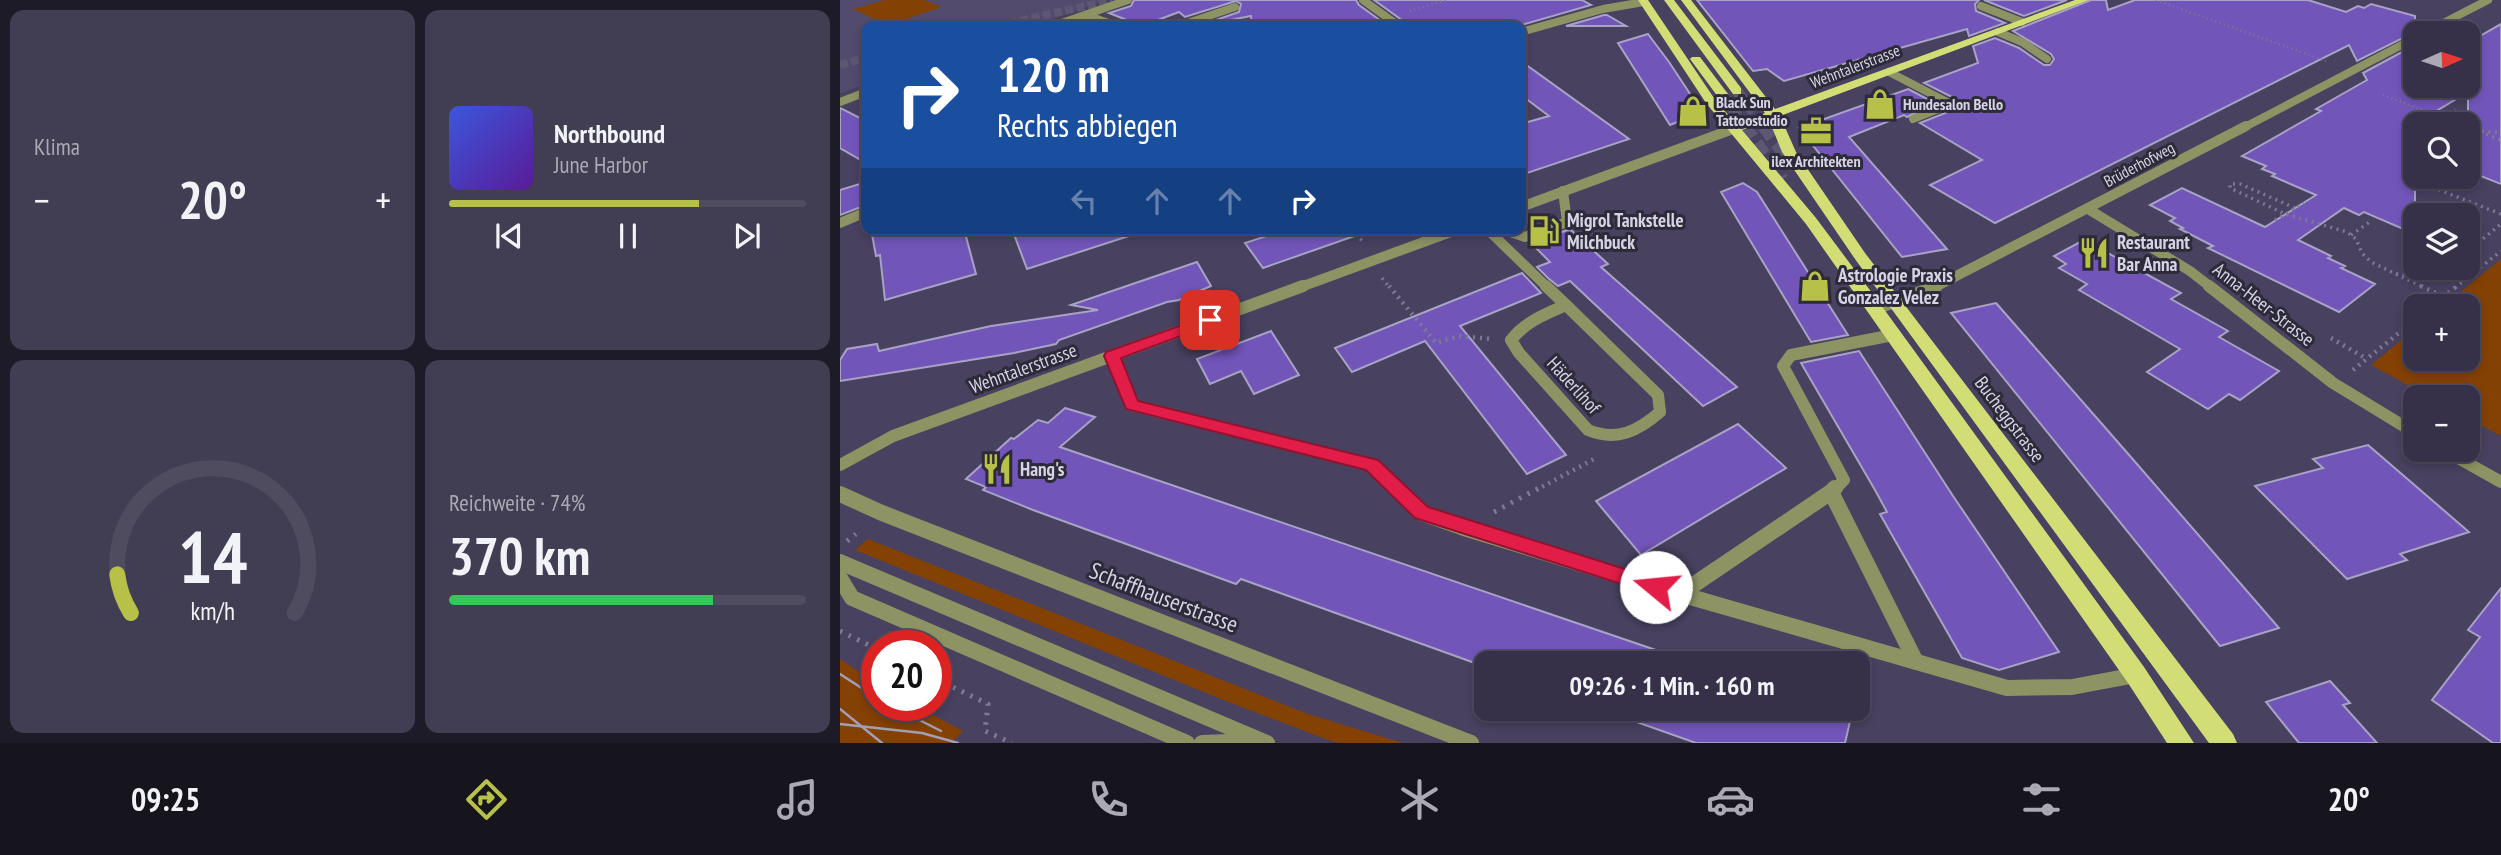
<!DOCTYPE html>
<html lang="de">
<head>
<meta charset="utf-8">
<style>
  :root { --surface:#363148; --page:#413d52; --text:#f1f3f6; --muted:#aaa9b4; --line:#504c60; --accent:#b7c148 }
  body { margin:0; font-family:"PT Sans Narrow",sans-serif; background:var(--page); color:var(--text); height:100vh; display:flex; flex-direction:column; font-size:26px; white-space:nowrap }
  * { box-sizing:border-box; margin:0 }
  p { font-size:23px; color:var(--muted) }
  .icon { flex:none; width:38px; height:38px; fill:none; stroke:currentColor; stroke-width:2; stroke-linecap:round; stroke-linejoin:round }
  .map { position:relative; flex:1; overflow:hidden }
  .side { display:flex; flex-direction:column; gap:10px; padding:10px; background:#1e1b28; width:840px }
  .side>* { flex:none }
  .guide { position:absolute; left:21px; top:21px; width:665px; height:214px; border-radius:14px; box-shadow:0 4px 10px #0003,0 0 0 2px var(--line); background:#1a4fa0; color:#fff; overflow:hidden }
  .needle { width:46px; rotate:87deg }
  .controls { position:absolute; left:1563px; top:21px; display:grid; gap:14px }
  .controls a { display:grid; place-items:center; width:77px; height:77px; border-radius:14px; background:var(--surface); box-shadow:0 4px 10px #0003,0 0 0 2px var(--line); font-size:35px }
  .speed { position:absolute; left:21px; top:630px; display:flex; gap:14px; font-size:35px; font-weight:700; text-align:center }
  .speed>* { display:grid; place-content:center; width:91px; height:91px; border-radius:50%; background:var(--surface); box-shadow:0 4px 10px #0003,0 0 0 2px var(--line); line-height:1 }
  .speed .limit { border:10px solid #d22; background:#fff; color:#111 }
  .pin { position:absolute; display:grid; place-items:center; width:60px; height:60px; color:#fff; margin:-30px; border-radius:14px; box-shadow:0 4px 10px #0006 }
  .me { position:absolute; width:77px; margin:-38px; rotate:287deg; stroke-linejoin:round; filter:drop-shadow(0 0 5px #0008) }
  .turn { display:flex; align-items:center; gap:24px; height:147px; padding:0 21px; font-size:32px }
  .turn .icon { width:91px; height:91px; stroke-width:2.5 }
  .turn b { display:block; font-size:49px; line-height:60px }
  .lanes { display:flex; align-items:center; height:66px; padding:0 21px; background:#0003; justify-content:center; gap:35px; direction:ltr }
  .lanes .off { opacity:.35 }
  .big { font-size:52px; font-weight:600; line-height:1.1 }
  .side .widget { flex:1; display:flex; flex-direction:column; justify-content:center; gap:10px; min-width:0; padding:0 24px; border-radius:14px; background:var(--page) }
  .side .dial { align-items:center; gap:0 }
  .dial svg { height:182px; overflow:visible; fill:none; stroke:var(--line); stroke-width:7; stroke-linecap:round; text-anchor:middle }
  .dial text { fill:var(--text); stroke:none }
  .song { display:flex; align-items:center; gap:21px }
  .cover { width:84px; height:84px; border-radius:10px; background:linear-gradient(135deg,hsl(230 70% 55%),hsl(270 70% 35%)) }
  .played { height:7px; border-radius:4px; background:linear-gradient(90deg,var(--accent) 70%,var(--line) 70%) }
  .keys { display:flex; justify-content:space-around; direction:ltr }
  .heat { display:flex; justify-content:space-between; align-items:center; font-size:38px; direction:ltr }
  .charge { height:10px; border-radius:5px; background:linear-gradient(90deg,#34c759 74%,var(--line) 0) }
  .side .tiles { flex:1; display:grid; gap:10px; grid-template-columns:repeat(2,1fr) }
  .trip { position:absolute; left:634px; top:651px; width:396px; height:70px; border-radius:14px; background:var(--surface); box-shadow:0 4px 10px #0003,0 0 0 2px var(--line); font-weight:600; line-height:70px; text-align:center }
  .tab-bar { display:flex; height:112px; justify-content:space-around; align-items:center; background:#16141d; color:var(--muted) }
  .tab-bar .icon { width:49px; height:49px }
  .tab-bar .current { color:var(--accent) }
  .tab-bar b { font-size:32px; color:var(--text) }
  main { display:flex; flex:1; min-height:0 }
  .map>svg:first-child { display:block }
  .built { fill:#534b6e }
  .green { fill:#844104 }
  .building { fill:#7255b9; stroke:#a8a2c5; stroke-width:2 }
  .lines { fill:none; stroke-linecap:round; stroke-linejoin:round }
  .minor-tunnel { stroke:#5d5774; stroke-width:8; stroke-dasharray:8 3.5; stroke-linecap:butt }
  .major-tunnel-far1 { stroke:#5d5774; stroke-width:11; stroke-dasharray:11 5; stroke-linecap:butt }
  .major-tunnel { stroke:#5d5774; stroke-width:14; stroke-dasharray:14 7; stroke-linecap:butt }
  .path-far3 { stroke:#7f7a94; stroke-width:2.5; stroke-dasharray:1 3.5; stroke-linecap:butt }
  .path-far2 { stroke:#7f7a94; stroke-width:3.5; stroke-dasharray:2 4.5; stroke-linecap:butt }
  .path-far1 { stroke:#7f7a94; stroke-width:4.5; stroke-dasharray:2 5; stroke-linecap:butt }
  .path { stroke:#7f7a94; stroke-width:5; stroke-dasharray:2.5 7; stroke-linecap:butt }
  .minor-far3 { stroke:#8d9362; stroke-width:8 }
  .minor-far2 { stroke:#8d9362; stroke-width:10 }
  .minor-far1 { stroke:#8d9362; stroke-width:12 }
  .minor { stroke:#8d9362; stroke-width:16 }
  .major { fill:#d3dd75; fill-rule:evenodd }
  .tram { stroke:#a39fb6; stroke-width:2.5 }
  .route { fill:#e11d48; stroke:#92132f; stroke-width:2 }
  .labels { text-anchor:middle; dominant-baseline:central; stroke-width:6; stroke-linejoin:round; paint-order:stroke }
  .far-street-label { font-size:16px; fill:#d6d3e5; stroke:#2d2b39 }
  .far-poi-label { font-size:16px; font-weight:bold; fill:#d6d3e5; stroke:#2d2b39; text-anchor:start }
  .poi-label { font-size:19px; font-weight:bold; fill:#d6d3e5; stroke:#2d2b39; text-anchor:start }
  .street-label { font-size:19px; fill:#d6d3e5; stroke:#2d2b39 }
  .near-street-label { font-size:23px; fill:#d6d3e5; stroke:#2d2b39 }
</style>
</head>
<body>
<main>
<section class="side">
<div class="tiles">
<div class="widget"><p>Klima</p>
<div class="heat"><a>−</a><b class="big">20°</b><a>+</a></div>
</div>
<div class="widget">
<div class="song"><i class="cover"></i><div><b>Northbound</b><p>June Harbor</p></div></div>
<div class="played"></div>
<div class="keys"><svg class="icon" aria-label="previous" viewBox="0 0 24 24"><path d="M18 5L8 12l10 7zM5 5v14"/></svg><svg class="icon" aria-label="pause" viewBox="0 0 24 24"><path d="M8 5v14M16 5v14"/></svg><svg class="icon" aria-label="next" viewBox="0 0 24 24"><path d="M6 5l10 7-10 7zM19 5v14"/></svg></div>
</div>
<div class="widget dial"><svg viewBox="0 0 100 80">
<path d="M14 69A42 42 0 1 1 86 69"/>
<path d="M14 69A42 42 0 0 1 8 52" stroke="#b7c148"/>
<text x="50" y="56" font-size="32" font-weight="700">14</text>
<text x="50" y="72" font-size="11">km/h</text>
</svg></div>
<div class="widget"><p>Reichweite · 74%</p><b class="big">370 km</b><div class="charge"></div></div>
</div>
</section>
<div class="map">
<svg width="1661" height="743" viewBox="0 0 1661 743">
  <rect width="100%" height="100%" fill="#484160"/>
  <polygon class="built" points="0,0 267,0 192,26 26,26 26,84 0,93"/>
  <g class="green">
    <polygon points="45,0 84,0 102,7 47,25 13,9"/>
    <polygon points="1661,259 1661,436 1628,418 1628,397 1590,397 1531,365 1575,329 1575,359 1628,359 1628,306 1603,306"/>
    <polygon points="28,539 468,714 563,743 499,743 488,740 381,699 15,550"/>
    <polygon points="0,659 37,684 37,705 75,705 123,731 111,743 0,743"/>
  </g>
  <g class="building">
    <polygon points="294,0 516,0 519,5 548,26 412,26 411,16 359,26 399,12 401,4 396,1 345,17 339,12 302,26 269,13 291,6"/>
    <polygon points="534,0 742,0 751,5 678,26 565,26 563,21"/>
    <polygon points="857,0 1139,0 1135,4 1136,11 1165,23 1129,36 1127,29 944,81 927,69 913,71"/>
    <polygon points="1144,0 1227,0 1184,16"/>
    <polygon points="1251,0 1266,0 1268,10 1295,0 1468,0 1506,12 1518,6 1524,8 1531,4 1575,16 1575,32 1517,61 1509,45 1155,223 1090,185 1142,160 1080,123 1113,110 1117,105 1114,98 1084,83 1138,63 1133,46 1155,38 1179,48 1204,65 1210,65 1214,59 1211,54 1173,31"/>
    <polygon points="767,15 786,26 726,26 764,15"/>
    <polygon points="1661,24 1661,184 1628,171 1628,92 1575,124 1575,234 1524,212 1519,215 1504,208 1458,240 1491,256 1488,258 1505,266 1501,268 1535,284 1499,312 1368,248 1373,246 1340,229 1343,228 1330,221 1335,218 1310,205 1342,188 1425,227 1476,195 1432,176 1435,174 1422,169 1426,166 1402,156 1481,111 1476,109 1527,80 1523,73 1575,45 1575,86 1628,86 1628,32 1640,36"/>
    <polygon points="808,34 829,62 862,112 830,125 778,43"/>
    <polygon points="681,61 789,139 681,175 681,124 709,116 681,95"/>
    <polygon points="1068,89 1095,103 1067,117 1064,115 1009,137 1107,249 1062,257 959,128"/>
    <polygon points="0,108 26,121 26,163 0,148"/>
    <polygon points="26,182 26,205 0,215 0,190"/>
    <polygon points="903,183 917,192 1008,335 971,342 881,192"/>
    <polygon points="31,229 124,229 136,274 45,300 40,255 36,256"/>
    <polygon points="172,229 294,229 295,234 187,269"/>
    <polygon points="448,229 522,229 523,233 423,268 405,243"/>
    <polygon points="730,229 768,264 761,267 897,387 863,406 730,281 718,286 708,278 697,267 710,262 691,243"/>
    <polygon points="1244,240 1341,293 1331,299 1388,331 1379,337 1439,371 1400,400 1389,394 1368,409 1307,372 1340,349 1239,290 1247,284 1219,268 1226,264 1214,256"/>
    <polygon points="357,262 371,286 339,300 327,302 219,340 216,344 174,353 0,381 0,360 7,349 37,344 39,351 151,326 258,310 231,305"/>
    <polygon points="682,273 701,293 620,326 726,455 687,474 585,341 512,372 495,348"/>
    <polygon points="1156,303 1290,456 1439,628 1380,646 1111,313"/>
    <polygon points="431,331 459,375 414,394 401,371 370,384 357,359"/>
    <polygon points="1019,351 1113,496 1219,652 1159,670 1122,658 1040,514 1047,512 1035,490 961,363"/>
    <polygon points="225,408 255,417 220,447 854,663 646,663 646,667 401,579 396,584 193,510 143,490 146,487 126,479 171,438 174,439 198,420 208,423"/>
    <polygon points="898,424 946,468 801,555 756,501"/>
    <polygon points="1528,445 1629,532 1560,554 1567,560 1507,579 1415,486 1483,468 1473,459"/>
    <polygon points="1661,588 1661,743 1653,743 1592,700 1640,637 1628,630"/>
    <polygon points="1490,681 1510,703 1503,705 1537,743 1459,743 1426,702"/>
    <polygon points="760,709 987,709 1011,717 1005,743 856,743"/>
  </g>
  <g class="lines">
    <g class="minor-tunnel">
      <polyline points="158,26 272,0"/>
      <polyline points="0,65 26,58"/>
    </g>
    <g class="major-tunnel-far1">
      <polyline points="897,91 925,128"/>
      <polyline points="882,94 906,128"/>
    </g>
    <g class="major-tunnel">
      <polyline points="904,126 942,180"/>
      <polyline points="924,126 955,167"/>
    </g>
    <g class="path-far3">
      <polyline points="1316,0 1486,61"/>
      <polyline points="570,11 606,0"/>
      <polyline points="1543,95 1620,124"/>
      <polyline points="1592,124 1615,109"/>
    </g>
    <g class="path-far2">
      <polyline points="1628,127 1661,140"/>
      <polyline points="1642,131 1661,133"/>
      <polyline points="1596,177 1590,184 1597,189 1661,214"/>
      <polyline points="1455,208 1400,184 1390,184 1390,188 1445,214 1507,232 1516,239 1522,253 1531,262 1585,288"/>
      <polyline points="1435,220 1464,203"/>
      <polyline points="512,229 523,242"/>
      <polyline points="1511,235 1531,221"/>
      <polyline points="1628,251 1661,224"/>
      <polyline points="1556,274 1585,275 1602,268"/>
      <polyline points="542,278 550,288"/>
      <polyline points="1615,288 1661,251"/>
    </g>
    <g class="path-far1">
      <polyline points="549,286 596,343 619,336 652,339"/>
      <polyline points="1581,286 1604,297"/>
      <polyline points="1592,306 1617,286"/>
      <polyline points="1491,338 1527,359"/>
      <polyline points="1513,370 1575,320"/>
      <polyline points="696,490 754,459 755,455"/>
    </g>
    <g class="path">
      <polyline points="654,512 699,488"/>
      <polyline points="7,541 16,534"/>
      <polyline points="0,631 37,649"/>
      <polyline points="96,679 148,704 145,731 172,743"/>
    </g>
    <g class="minor-far3">
      <polyline points="523,0 559,26"/>
      <polyline points="1141,6 1182,22"/>
      <polyline points="246,15 277,26"/>
      <polyline points="213,26 288,0"/>
      <polyline points="339,26 395,7"/>
      <polyline points="681,32 763,9 804,2"/>
      <polyline points="1158,32 1182,42 1207,59"/>
      <polyline points="1584,33 1648,0"/>
      <polyline points="1049,72 1111,104 1073,119"/>
      <polyline points="0,102 26,92"/>
      <polyline points="1403,128 1575,38"/>
    </g>
    <g class="minor-far2">
      <polyline points="681,207 893,129"/>
      <polyline points="1248,209 1350,271 1372,288"/>
      <polyline points="0,223 26,212"/>
      <polyline points="647,229 708,288"/>
      <polyline points="662,229 685,237 727,222 723,191"/>
      <polyline points="458,288 619,229"/>
      <polyline points="1093,288 1406,126"/>
    </g>
    <g class="minor-far1">
      <polyline points="706,286 726,305"/>
      <polyline points="1369,286 1493,383 1575,433"/>
      <path d="M726,305L818,395L820,412C798,431 777,442 748,430L679,353L671,340C685,322 705,314 726,305Z"/>
      <polyline points="1035,309 1097,286"/>
      <polyline points="272,356 291,405 532,465 558,490"/>
      <polyline points="1604,450 1661,482"/>
      <polyline points="0,465 53,436 463,286"/>
      <polyline points="994,490 1004,480 943,366 951,355 1053,335"/>
    </g>
    <g class="minor">
      <polyline points="556,488 582,513 624,528 840,594 1167,688 1232,687 1296,675"/>
      <polyline points="995,488 991,492 1076,662"/>
      <polyline points="0,494 42,513 631,743"/>
      <polyline points="0,562 427,743"/>
      <polyline points="0,578 12,598 347,743"/>
      <polyline points="840,594 991,492"/>
      <polyline points="362,743 417,741"/>
    </g>
    <g class="major">
      <polygon points="798,0 808,0 874,98 896,124 925,113 841,0 851,0 935,109 1235,0 1249,0 940,116 956,152 1025,253 1393,734 1397,743 1369,743 1015,259 942,152 929,120 902,130 976,218 1041,305 1304,667 1354,743 1327,743 1288,683 966,224 866,103"/>
      <polygon points="824,0 834,0 901,88 901,94 893,94"/>
      <polygon points="852,57 860,57 888,94 886,97 878,97 850,59"/>
    </g>
    <g class="tram">
      <polyline points="0,674 37,698"/>
      <polyline points="50,705 101,731"/>
      <polyline points="0,709 42,743"/>
      <polyline points="0,724 82,733 118,743"/>
    </g>
  </g>
  <polygon class="route" points="370,315 376,317 378,320 376,323 281,358 298,401 538,460 588,507 823,581 826,587 823,593 816,595 575,518 526,470 286,409 264,356 266,352"/>
  <defs>
    <symbol id="shop-bare" viewBox="-9 -9 18 18"><path d="M-5-2.5h2.3a2.7 3.5 0 0 1 5.4 0H5L5.5 6h-11ZM-1.5-2.5h3a1.5 2.3 0 0 0-3 0Z" fill="#b7c148" stroke="#2d2b39" stroke-width="2.5" paint-order="stroke"/></symbol>
    <symbol id="office-bare" viewBox="-9 -9 18 18"><path d="M-6-3h4V-5.5h4V-3h4V5H-6ZM-1-4.5V-3h2v-1.5ZM-6 0V1H6V0Z" fill="#b7c148" stroke="#2d2b39" stroke-width="2.5" paint-order="stroke"/></symbol>
    <symbol id="fuel-bare" viewBox="-9 -9 18 18"><path d="M-5.5-6h7V0h2V4h1.3V-2.5L3-4.5l.8-.8L6-3V5H2.5V1h-1V6h-7ZM-4.2-4.7v3.2H.2V-4.7Z" fill="#b7c148" stroke="#2d2b39" stroke-width="2.5" paint-order="stroke"/></symbol>
    <symbol id="restaurant-bare" viewBox="-9 -9 18 18"><path d="M-5-6h1v4h1v-4h1v4h1v-4h1v5L-1.5 .5V6h-2V.5L-5-1ZM5-6V6H3V1.5H1.5Q1.5-4 5-6Z" fill="#b7c148" stroke="#2d2b39" stroke-width="2.5" paint-order="stroke"/></symbol>
  </defs>
  <g fill-rule="evenodd">
    <use href="#shop-bare" x="1018" y="82" width="44" height="44"/>
    <use href="#shop-bare" x="831" y="89" width="44" height="44"/>
    <use href="#office-bare" x="954" y="109" width="44" height="44"/>
    <use href="#fuel-bare" x="682" y="209" width="44" height="44"/>
    <use href="#restaurant-bare" x="1232" y="231" width="44" height="44"/>
    <use href="#shop-bare" x="953" y="264" width="44" height="44"/>
    <use href="#restaurant-bare" x="135" y="447" width="44" height="44"/>
  </g>
  <g class="labels">
    <g class="far-street-label">
      <text transform="translate(1015 66) rotate(-21)">Wehntalerstrasse</text>
      <text transform="translate(1299 164) rotate(-28)">Brüderhofweg</text>
    </g>
    <g class="far-poi-label">
      <text x="876" y="102">Black Sun<tspan x="876" dy="18">Tattoostudio</tspan></text>
      <text x="1063" y="104">Hundesalon Bello</text>
      <text x="976" y="161" text-anchor="middle">ilex Architekten</text>
    </g>
    <g class="poi-label">
      <text x="727" y="220">Migrol Tankstelle<tspan x="727" dy="22">Milchbuck</tspan></text>
      <text x="1277" y="242">Restaurant<tspan x="1277" dy="22">Bar Anna</tspan></text>
      <text x="998" y="275">Astrologie Praxis<tspan x="998" dy="22">Gonzalez Velez</tspan></text>
      <text x="180" y="469">Hang's</text>
    </g>
    <g class="street-label">
      <text transform="translate(1424 304) rotate(38)">Anna-Heer-Strasse</text>
      <text transform="translate(183 368) rotate(-20)">Wehntalerstrasse</text>
      <text transform="translate(734 385) rotate(48)">Häderlihof</text>
      <text transform="translate(1170 419) rotate(53)">Bucheggstrasse</text>
    </g>
    <g class="near-street-label">
      <text transform="translate(324 597) rotate(21)">Schaffhauserstrasse</text>
    </g>
  </g>
</svg>
<div class="controls">
<a><svg class="needle" viewBox="-14 -14 28 28"><path d="M0-13l5 13h-10z" fill="#e53935"/><path d="M0 13l5-13h-10z" fill="#aaa9b4"/></svg></a>
<a><svg class="icon" aria-label="search" viewBox="0 0 24 24"><circle cx="10" cy="10" r="6"/><path d="M15 15l6 6"/></svg></a>
<a><svg class="icon" aria-label="layers" viewBox="0 0 24 24"><path d="M12 4l9 5-9 5-9-5zM3 14l9 5 9-5"/></svg></a>
<a>+</a>
<a>−</a>
</div>
<div class="speed"><div class="limit">20</div></div>
<div class="pin" style="left:370px;top:320px;background:#d93025"><svg class="icon" aria-label="arrive" viewBox="0 0 24 24"><path d="M6 21V4h12l-3 4 3 4H6"/></svg></div>
<svg class="me" style="left:816px;top:587px" viewBox="-20 -20 40 40"><circle r="19" fill="#fff"/><path d="M0-13L10 11 0 6-10 11z" fill="#e11d48"/></svg>
<div class="trip">09:26 · 1 Min. · 160 m</div>
<div class="guide">
<div class="turn"><svg class="icon" aria-label="right" viewBox="0 0 24 24"><path d="M7 20v-9h11M14 6l5 5-5 5"/></svg><div><b>120 m</b>Rechts abbiegen</div></div>
<div class="lanes"><svg class="icon off" aria-label="left" viewBox="0 0 24 24"><path d="M17 20v-9H6M10 6l-5 5 5 5"/></svg><svg class="icon off" aria-label="ahead" viewBox="0 0 24 24"><path d="M12 20V5M6 11l6-6 6 6"/></svg><svg class="icon off" aria-label="ahead" viewBox="0 0 24 24"><path d="M12 20V5M6 11l6-6 6 6"/></svg><svg class="icon" aria-label="right" viewBox="0 0 24 24"><path d="M7 20v-9h11M14 6l5 5-5 5"/></svg></div>
</div>
</div>
</main>
<nav class="tab-bar">
<b>09:25</b>
<svg class="icon current" aria-label="directions" viewBox="0 0 24 24"><path d="M12 3l9 9-9 9-9-9zM9 14v-3h6M13 9l2 2-2 2"/></svg>
<svg class="icon" aria-label="music" viewBox="0 0 24 24"><path d="M9 18V5l10-2v13"/><circle cx="6" cy="18" r="3"/><circle cx="16" cy="16" r="3"/></svg>
<svg class="icon" aria-label="phone" viewBox="0 0 24 24"><path d="M5 4h4l2 5-3 2q2 4 5 5l2-3 5 2v4C11 20 4 13 5 4z"/></svg>
<svg class="icon" aria-label="climate" viewBox="0 0 24 24"><path d="M12 3v18M4 7l16 10M4 17L20 7"/></svg>
<svg class="icon" aria-label="car" viewBox="0 0 24 24"><path d="M5 17H2v-5l4-1 3-4h7l3 4 3 1v5h-3M9 17h6M6 11h13"/><circle cx="7" cy="17" r="2"/><circle cx="17" cy="17" r="2"/></svg>
<svg class="icon" aria-label="filters" viewBox="0 0 24 24"><path d="M4 7h16M4 17h16"/><circle cx="9" cy="7" r="2"/><circle cx="15" cy="17" r="2"/></svg>
<b>20°</b>
</nav>
</body>
</html>
